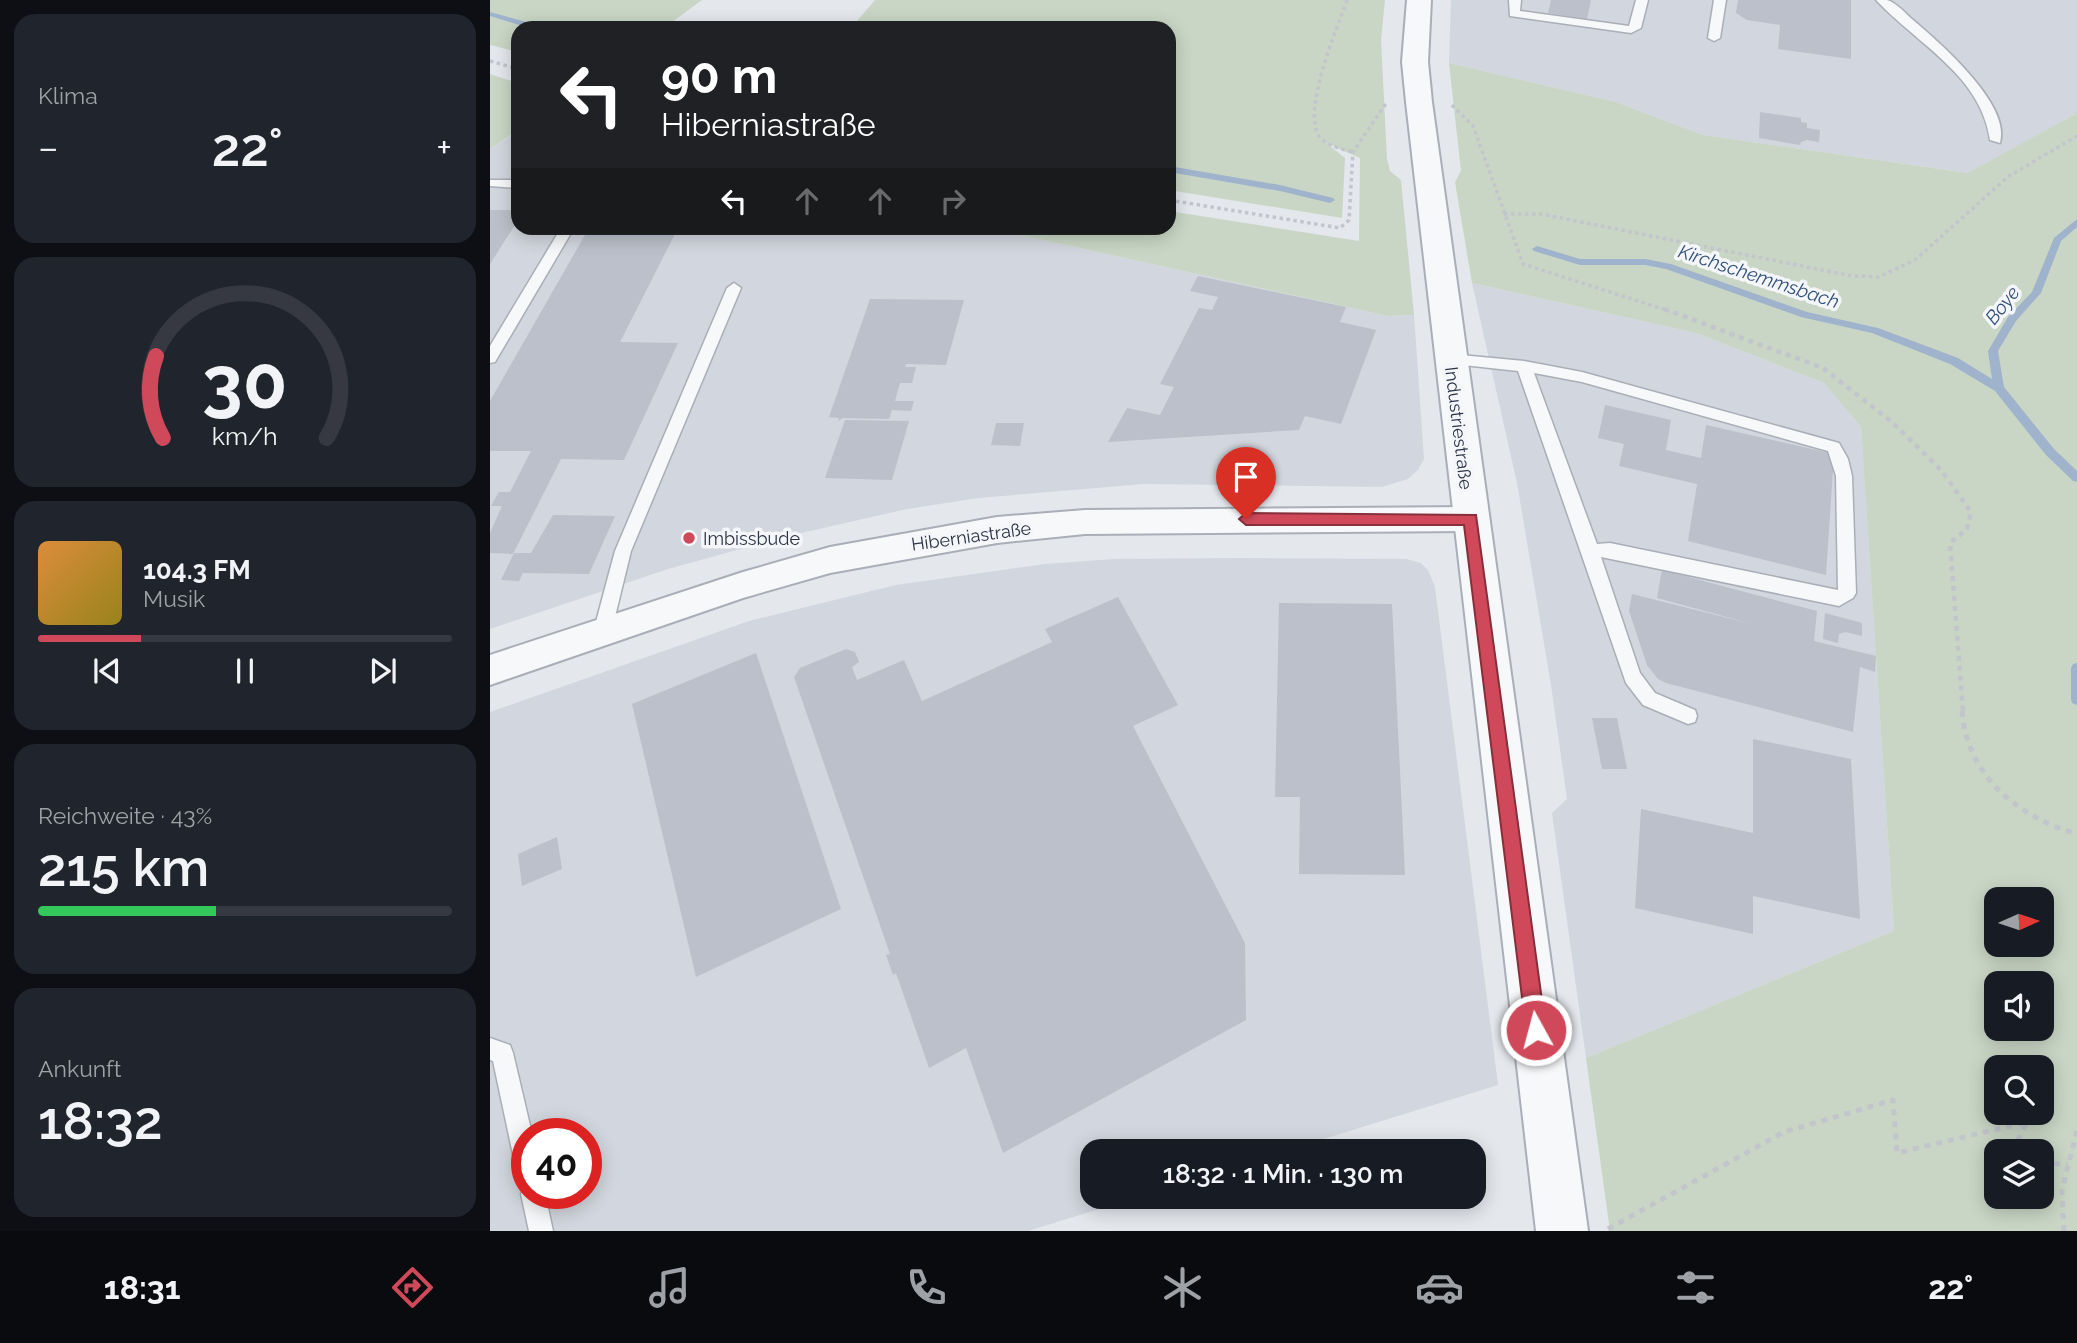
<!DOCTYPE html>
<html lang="de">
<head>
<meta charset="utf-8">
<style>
  :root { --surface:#171b24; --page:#20242c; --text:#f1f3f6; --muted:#9ea1a6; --line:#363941; --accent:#d0495a }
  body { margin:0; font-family:Raleway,sans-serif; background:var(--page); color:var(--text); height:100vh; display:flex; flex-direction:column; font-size:26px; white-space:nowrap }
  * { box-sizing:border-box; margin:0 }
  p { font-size:23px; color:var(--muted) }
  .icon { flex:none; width:38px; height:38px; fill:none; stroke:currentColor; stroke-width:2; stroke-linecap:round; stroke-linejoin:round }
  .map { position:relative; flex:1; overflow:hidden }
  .details { display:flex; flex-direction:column; gap:14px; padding:14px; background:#0d0f14; width:490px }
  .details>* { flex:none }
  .hud { position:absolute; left:21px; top:21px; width:665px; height:214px; border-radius:21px; box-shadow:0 4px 18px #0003; background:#202124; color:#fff; overflow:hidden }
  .needle { width:46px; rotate:87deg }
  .controls { position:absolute; left:1494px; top:887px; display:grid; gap:14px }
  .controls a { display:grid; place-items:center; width:70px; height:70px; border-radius:14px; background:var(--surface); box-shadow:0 4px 18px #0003; font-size:35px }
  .speed { position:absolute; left:21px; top:1118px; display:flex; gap:14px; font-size:35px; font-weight:700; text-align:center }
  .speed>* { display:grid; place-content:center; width:91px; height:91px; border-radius:50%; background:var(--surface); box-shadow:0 4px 18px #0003; line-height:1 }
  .speed .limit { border:10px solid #d22; background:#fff; color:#111 }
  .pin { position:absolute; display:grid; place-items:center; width:60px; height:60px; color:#fff; margin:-72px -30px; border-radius:50% 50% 50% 0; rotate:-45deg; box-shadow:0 0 7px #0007 }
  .pin .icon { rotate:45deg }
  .me { position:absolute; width:77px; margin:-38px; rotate:353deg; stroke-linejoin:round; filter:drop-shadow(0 0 5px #0008) }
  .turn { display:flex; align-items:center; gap:24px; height:147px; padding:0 35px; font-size:32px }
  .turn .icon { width:91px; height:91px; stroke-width:2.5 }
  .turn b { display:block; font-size:49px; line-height:60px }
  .lanes { display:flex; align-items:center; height:66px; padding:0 35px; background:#0003; justify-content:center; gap:35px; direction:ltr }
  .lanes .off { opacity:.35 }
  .big { font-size:52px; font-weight:600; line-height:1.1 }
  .details .tile { flex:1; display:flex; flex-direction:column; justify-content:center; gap:10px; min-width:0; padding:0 24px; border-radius:21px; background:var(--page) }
  .details .dial { align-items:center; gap:0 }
  .dial svg { height:182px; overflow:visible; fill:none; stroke:var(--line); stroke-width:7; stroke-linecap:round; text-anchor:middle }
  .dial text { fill:var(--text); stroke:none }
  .song { display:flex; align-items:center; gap:21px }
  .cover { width:84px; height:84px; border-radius:10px; background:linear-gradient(135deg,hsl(30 70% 55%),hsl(50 70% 35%)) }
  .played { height:7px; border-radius:4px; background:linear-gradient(90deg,var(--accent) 25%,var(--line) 25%) }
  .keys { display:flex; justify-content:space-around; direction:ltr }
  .heat { display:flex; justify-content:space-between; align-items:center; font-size:38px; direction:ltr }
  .charge { height:10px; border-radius:5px; background:linear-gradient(90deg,#34c759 43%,var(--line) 0) }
  .trip { position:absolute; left:590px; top:1139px; width:406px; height:70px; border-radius:21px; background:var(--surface); box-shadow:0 4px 18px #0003; font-weight:600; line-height:70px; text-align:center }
  .menu { display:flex; height:112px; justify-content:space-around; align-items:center; background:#090b0e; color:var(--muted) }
  .menu .icon { width:49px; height:49px }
  .menu .on { color:var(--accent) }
  .menu b { font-size:32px; color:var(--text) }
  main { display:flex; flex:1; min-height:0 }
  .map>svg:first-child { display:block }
  .built { fill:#d2d6de; fill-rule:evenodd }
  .green { fill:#c9d6c5; fill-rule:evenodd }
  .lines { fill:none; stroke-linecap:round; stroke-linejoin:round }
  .stream { fill:#9fb3cc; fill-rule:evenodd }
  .building { fill:#bbc0ca }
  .service-casing { stroke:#a9aeb7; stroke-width:3 }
  .minor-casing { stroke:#a9aeb7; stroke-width:4 }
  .tertiary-casing { stroke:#a9aeb7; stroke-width:4 }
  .path-far2 { stroke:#c2c5cb; stroke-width:3.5; stroke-dasharray:3.5 3.5; stroke-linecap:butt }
  .path-far1 { stroke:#c2c5cb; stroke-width:4.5; stroke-dasharray:5 5; stroke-linecap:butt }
  .path { stroke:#c2c5cb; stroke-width:5; stroke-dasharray:6 6; stroke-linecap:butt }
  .service { fill:#f7f8fa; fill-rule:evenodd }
  .minor { fill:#f7f8fa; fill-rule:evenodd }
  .tertiary { fill:#f7f8fa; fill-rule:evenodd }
  .route { fill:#d0495a; stroke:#872f3a; stroke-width:2 }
  .poi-dot { fill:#d0495a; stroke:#f4f6f9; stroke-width:2.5 }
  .labels { text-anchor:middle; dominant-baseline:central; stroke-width:7; stroke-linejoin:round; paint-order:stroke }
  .street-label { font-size:18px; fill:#2b3445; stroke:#f4f6f9 }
  .poi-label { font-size:18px; fill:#2b3445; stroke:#f4f6f9; text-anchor:start }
  .water-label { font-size:19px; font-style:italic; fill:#34517a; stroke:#f4f6f9 }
</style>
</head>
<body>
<main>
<section class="details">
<div class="tile"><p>Klima</p>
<div class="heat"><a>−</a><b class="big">22°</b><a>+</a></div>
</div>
<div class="tile dial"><svg viewBox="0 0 100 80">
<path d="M14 69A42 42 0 1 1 86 69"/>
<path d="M14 69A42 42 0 0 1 11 33" stroke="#d0495a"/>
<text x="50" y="56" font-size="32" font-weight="700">30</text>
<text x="50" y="72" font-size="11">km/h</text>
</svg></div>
<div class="tile">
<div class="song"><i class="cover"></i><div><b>104.3 FM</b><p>Musik</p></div></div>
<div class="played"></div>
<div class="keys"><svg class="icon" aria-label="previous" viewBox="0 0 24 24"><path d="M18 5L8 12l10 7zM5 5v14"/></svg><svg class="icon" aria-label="pause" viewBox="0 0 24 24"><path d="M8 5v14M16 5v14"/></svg><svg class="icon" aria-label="next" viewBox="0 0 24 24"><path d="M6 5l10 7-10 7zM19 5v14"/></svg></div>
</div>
<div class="tile"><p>Reichweite · 43%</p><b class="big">215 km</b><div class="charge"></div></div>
<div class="tile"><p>Ankunft</p><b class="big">18:32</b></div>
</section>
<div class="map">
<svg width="1587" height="1231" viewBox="0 0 1587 1231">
  <rect width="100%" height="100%" fill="#e4e7ec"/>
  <g class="built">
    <polygon points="961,0 1587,0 1587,113 1479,173 1213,135 1126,102 959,63"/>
    <polygon points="28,131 28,228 499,228 898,316 924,315 934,459 928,470 918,479 892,487 654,484 489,498 417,509 298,536 178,569 0,629 0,149"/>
    <polygon points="982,283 1206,333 1334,383 1371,427 1404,931 1096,1058 1062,813 1077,799 1061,685 1027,483"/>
    <path d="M749,558L916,559L931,563L938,570L945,587L1008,1085L795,1151L602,1152V1197H648L538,1231H0V712L259,621L406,585L555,564L624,559ZM37,1134H96V1194H37Z"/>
  </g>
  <g class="green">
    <polygon points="0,0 212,0 174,28 28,28 28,52 0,45"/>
    <polygon points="385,0 895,0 891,40 897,159 900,171 911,180 924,315 898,316 499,228 679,228 679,211 869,241 870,158 836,143 855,158 852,218 679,190 679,28 361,28"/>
    <path d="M959,63L1126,102L1213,135L1478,173L1587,113V1231H1120L1096,1058L1404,931L1371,427L1334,383L1206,333L982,283L965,182L971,171ZM1507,900H1552V945H1507ZM1507,984H1552V1029H1507ZM1507,1068H1552V1113H1507ZM1507,1152H1552V1197H1507Z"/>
    <polygon points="0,74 28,83 28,130 0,149"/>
  </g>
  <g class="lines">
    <g class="stream">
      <polygon points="0,12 51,26 52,28 39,28 0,16"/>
      <polygon points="679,166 790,185 843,198 845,200 840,203 790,191 679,172"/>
      <polygon points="1587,219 1587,227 1571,241 1551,293 1526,321 1508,351 1514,387 1564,449 1587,471 1587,482 1583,481 1556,455 1505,391 1460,364 1382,333 1311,317 1176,269 1155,265 1090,265 1044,251 1042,249 1047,246 1090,259 1155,259 1181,264 1317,312 1388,328 1468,358 1502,379 1498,351 1518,317 1542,292 1564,238"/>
      <polygon points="1587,663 1587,705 1582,703 1581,699 1581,668 1583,664"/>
    </g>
  </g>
  <g class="building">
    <polygon points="1061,0 1101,0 1097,19 1058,13"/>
    <polygon points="1248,0 1361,0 1361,59 1288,49 1290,25 1257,20 1246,13"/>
    <polygon points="1270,112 1311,118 1311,122 1317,123 1317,128 1330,130 1329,142 1317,140 1311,142 1310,145 1269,138"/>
    <polygon points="0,210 28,210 28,220 0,264"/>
    <polygon points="99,228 188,228 130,342 188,343 134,460 71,459 23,554 0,553 0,533 12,506 1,506 9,492 20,492 41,451 0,451 0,401"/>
    <polygon points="708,276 856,307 850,322 886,330 851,424 815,416 809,430 618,442 637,408 670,415 684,387 670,384 709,308 722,310 728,297 700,291"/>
    <polygon points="380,299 474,300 456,365 416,364 415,367 426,367 422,383 410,383 405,401 424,401 421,411 402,410 399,419 353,418 348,421 349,418 339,417"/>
    <polygon points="1115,405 1181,420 1176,450 1211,458 1216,425 1344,454 1336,575 1198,541 1207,484 1129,466 1134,444 1108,438"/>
    <polygon points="355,420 419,421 402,480 335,478"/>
    <polygon points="506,423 534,423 530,446 501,445"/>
    <polygon points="63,515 125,516 99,574 33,573 29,581 11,580 24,553 41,553"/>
    <polygon points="1172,570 1327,611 1324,641 1386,656 1385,672 1370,667 1363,732 1176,683 1168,679 1157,665 1139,611 1142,594 1266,625 1167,598"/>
    <polygon points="628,597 688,705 643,726 755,943 756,1020 513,1153 476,1048 439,1068 406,973 403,975 396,955 400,954 304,677 310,668 356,649 365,652 369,662 362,667 367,680 414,660 432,701 562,642 555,629"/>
    <polygon points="789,603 902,604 915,875 809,874 810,797 785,797"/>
    <polygon points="1335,613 1372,623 1372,636 1355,632 1349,634 1348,643 1333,639"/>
    <polygon points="266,653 351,909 206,977 142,704"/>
    <polygon points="1102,718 1127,718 1137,769 1112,769"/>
    <polygon points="1263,739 1361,759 1370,919 1263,896 1263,934 1145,908 1151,809 1263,833"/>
    <polygon points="67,837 72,869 32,886 28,854"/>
  </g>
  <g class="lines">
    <defs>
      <g id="service">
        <polygon points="1019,0 1031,0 1030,11 1139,26 1146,0 1158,0 1151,28 1141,33 1020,16"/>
        <polygon points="1224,0 1236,0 1230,38 1224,41 1218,38"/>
        <path d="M1386,0C1390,0 1394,0 1397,0C1406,2 1416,14 1423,20C1449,42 1522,105 1510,143L1500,140C1491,75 1427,44 1386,0Z"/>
        <polygon points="0,180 28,180 28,188 0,186"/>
        <polygon points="71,228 84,228 5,362 0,363 0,346"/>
        <polygon points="244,283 251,288 141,551 121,633 118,638 112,640 106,638 103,633 125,551 237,288"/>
        <path d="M960,354L1034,361L1092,372L1349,443L1358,459L1362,476L1366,593L1363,598L1349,606L1111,557L1150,673L1165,693L1205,710L1207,716L1205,722L1198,724L1153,705L1136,683L1028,371L955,363L953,359ZM1044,373L1092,382L1338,451L1346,476L1348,590L1120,543L1107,544Z"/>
        <polygon points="0,1038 20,1045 23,1053 42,1134 37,1134 37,1176 29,1172 25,1164 3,1061 0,1060"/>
        <polygon points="37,1185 37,1194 55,1194 63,1231 39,1231 31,1194"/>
      </g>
      <polygon id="minor" points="981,507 992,510 997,519 992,528 981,531 595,534 507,543 340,573 253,598 0,685 0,655 253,572 340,547 507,517 595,510"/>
      <polygon id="tertiary" points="917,0 941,0 938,62 942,102 1098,1231 1046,1231 916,102 912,62"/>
    </defs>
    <use href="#service" class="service-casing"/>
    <use href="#minor" class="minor-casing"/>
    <use href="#tertiary" class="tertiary-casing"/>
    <g class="path-far2">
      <path d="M857,0C847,29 812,109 829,136C836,146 852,149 863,152"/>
      <polyline points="0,61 28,69"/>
      <polyline points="962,105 983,126 1033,264 1179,311"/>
      <polyline points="679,200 850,228 859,220 863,152 897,102"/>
      <polyline points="1014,214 1051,214 1362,276 1389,277 1425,260 1519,176 1587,136"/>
    </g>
    <polyline class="path-far1" points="1174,309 1333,368 1403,423 1452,471 1481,512 1477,529 1460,543 1473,712"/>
    <g class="path">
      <path d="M1472,711C1477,776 1528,817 1587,834"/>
      <polyline points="1552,1162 1578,1165"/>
      <polyline points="1118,1229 1294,1132 1403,1100 1407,1153 1537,1122 1522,1152"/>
      <polyline points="1574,1231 1572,1191 1587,1130"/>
    </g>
    <use href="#service" class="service"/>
    <use href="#minor" class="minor"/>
    <use href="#tertiary" class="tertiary"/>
  </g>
  <polygon class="route" points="756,513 986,515 1056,1030 1053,1037 1046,1039 1039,1037 1036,1030 974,525 756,525 749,519"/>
  <circle class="poi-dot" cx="199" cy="538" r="7"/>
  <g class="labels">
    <g class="street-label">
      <text transform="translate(969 428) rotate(83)">Industriestraße</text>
      <text transform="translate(481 536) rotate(-8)">Hiberniastraße</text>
    </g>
    <g class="poi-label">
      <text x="213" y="538">Imbissbude</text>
    </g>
    <g class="water-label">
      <text transform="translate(1269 276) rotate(18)">Kirchschemmsbach</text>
      <text transform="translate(1512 305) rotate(-52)">Boye</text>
    </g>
  </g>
</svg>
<div class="controls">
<a><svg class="needle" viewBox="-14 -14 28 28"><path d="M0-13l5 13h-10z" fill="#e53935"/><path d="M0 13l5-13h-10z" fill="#9ea1a6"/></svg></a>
<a><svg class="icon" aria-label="sound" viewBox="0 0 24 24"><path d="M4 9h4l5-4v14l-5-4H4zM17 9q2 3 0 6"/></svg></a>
<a><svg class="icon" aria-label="search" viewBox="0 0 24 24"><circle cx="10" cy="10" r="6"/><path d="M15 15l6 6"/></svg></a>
<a><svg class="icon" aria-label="layers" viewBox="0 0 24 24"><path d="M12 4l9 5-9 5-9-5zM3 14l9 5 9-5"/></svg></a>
</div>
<div class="speed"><div class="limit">40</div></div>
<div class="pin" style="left:756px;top:519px;background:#d93025"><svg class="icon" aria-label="arrive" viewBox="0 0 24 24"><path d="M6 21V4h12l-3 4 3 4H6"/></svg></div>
<svg class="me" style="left:1046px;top:1030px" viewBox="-20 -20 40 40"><circle r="17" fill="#d0495a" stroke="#fff" stroke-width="3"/><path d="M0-11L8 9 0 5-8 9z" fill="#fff"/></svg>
<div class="trip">18:32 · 1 Min. · 130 m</div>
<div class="hud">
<div class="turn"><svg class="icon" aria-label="left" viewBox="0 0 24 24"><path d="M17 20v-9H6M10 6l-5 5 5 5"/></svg><div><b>90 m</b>Hiberniastraße</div></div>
<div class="lanes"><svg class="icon" aria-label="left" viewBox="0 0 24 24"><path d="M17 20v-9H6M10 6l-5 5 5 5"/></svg><svg class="icon off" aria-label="ahead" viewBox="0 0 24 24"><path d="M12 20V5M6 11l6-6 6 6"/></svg><svg class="icon off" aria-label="ahead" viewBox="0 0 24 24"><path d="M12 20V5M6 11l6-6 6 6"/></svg><svg class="icon off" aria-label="right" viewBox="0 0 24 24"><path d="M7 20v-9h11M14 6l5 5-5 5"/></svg></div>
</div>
</div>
</main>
<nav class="menu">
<b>18:31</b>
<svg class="icon on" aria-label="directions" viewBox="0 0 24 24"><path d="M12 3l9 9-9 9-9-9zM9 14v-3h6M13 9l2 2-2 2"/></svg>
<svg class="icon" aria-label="music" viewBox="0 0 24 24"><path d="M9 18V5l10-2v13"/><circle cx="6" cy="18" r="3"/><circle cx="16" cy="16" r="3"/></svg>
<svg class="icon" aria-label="phone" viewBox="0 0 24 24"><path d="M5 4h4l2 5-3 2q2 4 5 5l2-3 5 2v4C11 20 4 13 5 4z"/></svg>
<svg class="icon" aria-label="climate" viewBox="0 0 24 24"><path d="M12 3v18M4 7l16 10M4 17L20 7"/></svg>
<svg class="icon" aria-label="car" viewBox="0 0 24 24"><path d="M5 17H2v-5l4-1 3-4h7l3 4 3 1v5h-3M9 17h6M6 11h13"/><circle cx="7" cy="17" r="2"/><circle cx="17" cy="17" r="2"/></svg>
<svg class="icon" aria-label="filters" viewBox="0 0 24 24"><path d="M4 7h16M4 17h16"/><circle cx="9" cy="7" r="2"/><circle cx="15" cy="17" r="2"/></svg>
<b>22°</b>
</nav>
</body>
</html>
